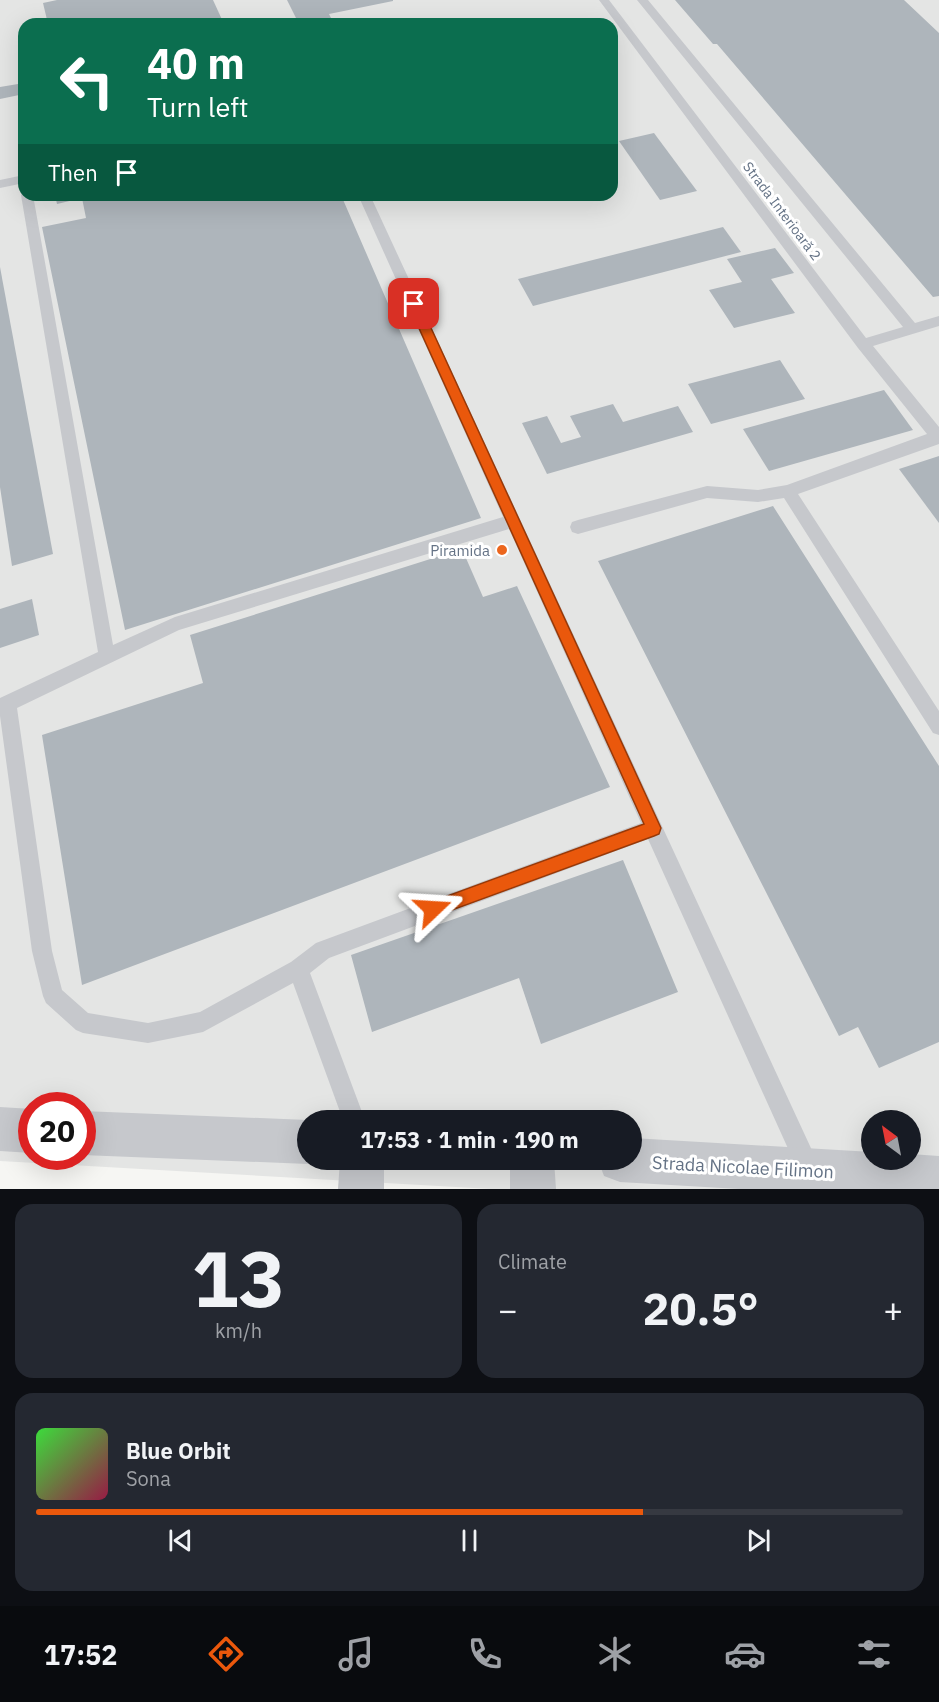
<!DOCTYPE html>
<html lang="en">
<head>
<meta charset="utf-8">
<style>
  :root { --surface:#171b24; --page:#242831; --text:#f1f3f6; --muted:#9ea1a6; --line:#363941; --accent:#ea580c }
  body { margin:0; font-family:"IBM Plex Sans",sans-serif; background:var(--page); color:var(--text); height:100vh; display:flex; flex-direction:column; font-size:22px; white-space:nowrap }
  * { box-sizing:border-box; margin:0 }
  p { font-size:20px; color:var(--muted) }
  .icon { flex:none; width:33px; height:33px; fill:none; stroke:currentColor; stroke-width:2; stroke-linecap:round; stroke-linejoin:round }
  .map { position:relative; height:1189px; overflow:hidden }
  .panel { display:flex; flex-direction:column; gap:15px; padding:15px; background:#0d0f14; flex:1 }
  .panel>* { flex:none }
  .hud { position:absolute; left:18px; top:18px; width:600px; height:183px; border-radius:18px; box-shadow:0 6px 24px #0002; background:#0b6e4f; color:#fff; overflow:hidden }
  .needle { width:39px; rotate:328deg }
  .controls { position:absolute; left:861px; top:1110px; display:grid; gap:12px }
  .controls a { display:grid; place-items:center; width:60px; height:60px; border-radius:50%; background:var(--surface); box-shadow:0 6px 24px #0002; font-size:30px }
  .speed { position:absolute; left:18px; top:1092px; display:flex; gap:12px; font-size:30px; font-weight:700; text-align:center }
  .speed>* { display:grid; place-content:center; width:78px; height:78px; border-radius:50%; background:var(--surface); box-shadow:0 6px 24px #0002; line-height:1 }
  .speed .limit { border:9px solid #d22; background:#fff; color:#111 }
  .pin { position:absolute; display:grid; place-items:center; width:51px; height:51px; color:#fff; margin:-26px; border-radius:12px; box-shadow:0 3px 9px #0006 }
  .me { position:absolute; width:66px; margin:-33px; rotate:70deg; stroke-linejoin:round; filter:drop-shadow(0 0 4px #0008) }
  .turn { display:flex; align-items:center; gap:21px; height:126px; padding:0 30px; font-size:27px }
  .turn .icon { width:78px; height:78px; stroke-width:2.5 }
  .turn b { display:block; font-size:42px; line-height:51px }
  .then { display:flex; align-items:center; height:57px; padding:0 30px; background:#0003; gap:12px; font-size:22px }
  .big { font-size:45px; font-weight:700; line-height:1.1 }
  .panel .card { flex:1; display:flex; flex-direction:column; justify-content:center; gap:9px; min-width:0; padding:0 21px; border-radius:18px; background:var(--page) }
  .panel .dial { align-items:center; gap:0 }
  .dial b { font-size:78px; line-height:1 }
  .song { display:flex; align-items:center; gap:18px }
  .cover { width:72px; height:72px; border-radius:9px; background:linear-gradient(135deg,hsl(120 70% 55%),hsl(340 70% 35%)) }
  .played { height:6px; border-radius:3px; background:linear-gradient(90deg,var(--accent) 70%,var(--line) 70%) }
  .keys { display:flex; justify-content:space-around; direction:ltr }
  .heat { display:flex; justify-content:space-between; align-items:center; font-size:33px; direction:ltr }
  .panel .tiles { flex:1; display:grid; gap:15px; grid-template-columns:1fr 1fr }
  .card:last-child { grid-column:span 2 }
  .trip { position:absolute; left:297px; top:1110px; width:345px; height:60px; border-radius:30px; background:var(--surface); box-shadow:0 6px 24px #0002; font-weight:700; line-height:60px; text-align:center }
  .tabs { display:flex; height:96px; justify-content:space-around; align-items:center; background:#090b0e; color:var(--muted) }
  .tabs .icon { width:42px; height:42px }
  .tabs .on { color:var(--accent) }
  .tabs b { font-size:27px; color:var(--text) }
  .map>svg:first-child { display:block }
  .built { fill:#e4e5e4; fill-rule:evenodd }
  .building { fill:#aeb5bb }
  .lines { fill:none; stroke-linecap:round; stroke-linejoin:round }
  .service { fill:#c6c8cc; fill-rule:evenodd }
  .minor { fill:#c6c8cc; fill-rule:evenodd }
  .tertiary { fill:#c6c8cc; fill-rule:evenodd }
  .route { fill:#ea580c; stroke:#983908; stroke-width:1.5 }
  .poi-dot { fill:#ec661d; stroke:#fff; stroke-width:2 }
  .labels { text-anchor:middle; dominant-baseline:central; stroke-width:6; stroke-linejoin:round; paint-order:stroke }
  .far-street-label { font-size:14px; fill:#647285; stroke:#fff }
  .poi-label { font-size:15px; fill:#647285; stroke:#fff; text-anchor:end }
  .near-street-label { font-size:18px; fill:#647285; stroke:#fff }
</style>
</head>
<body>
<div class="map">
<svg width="939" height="1189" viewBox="0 0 939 1189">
  <rect width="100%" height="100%" fill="#f6f6f3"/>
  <path class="built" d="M0,0H939V1189H491L0,1161ZM24,24H612V195H24ZM32,1106H82V1156H32ZM308,1120H632V1160H308ZM872,1120H910V1160H872Z"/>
  <g class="building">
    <polygon points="57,0 213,0 224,24 48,24 43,3"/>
    <polygon points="287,0 393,0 393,1 329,14 334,24 299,24"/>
    <polygon points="675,0 904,0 939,33 939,296 933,297 717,44 713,44"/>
    <polygon points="24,83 24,94 0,99 0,87"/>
    <polygon points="654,133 697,191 660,200 619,141"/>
    <polygon points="55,195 341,195 481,518 125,630 42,227 86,218 82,198 57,204"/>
    <polygon points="723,227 741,252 533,306 518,279"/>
    <polygon points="775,248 794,273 771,279 795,313 734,328 709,290 742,282 727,259"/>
    <polygon points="0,267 53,554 12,566 0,487"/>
    <polygon points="780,360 805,399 711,424 688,384"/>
    <polygon points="884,390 913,430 769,471 743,429"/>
    <polygon points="613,404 623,422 678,406 693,432 547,474 522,423 547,416 561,443 581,437 570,416"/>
    <polygon points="939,456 939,523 899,469"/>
    <polygon points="773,506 939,766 939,1042 879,1068 858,1027 839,1036 598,561"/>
    <polygon points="462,549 483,597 517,586 610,787 82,985 42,735 203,683 190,635"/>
    <polygon points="32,599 39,635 0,648 0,609"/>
    <polygon points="623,860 678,992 541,1044 519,978 372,1032 351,955"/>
  </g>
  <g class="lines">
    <g class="service">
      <polygon points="599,0 609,0 866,338 903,327 637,0 648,0 915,323 939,316 939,326 873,346 939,427 939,444 798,494 939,711 939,735 933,733 784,498 758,502 707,498 578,534 572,532 570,527 572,522 578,520 707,486 758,490 787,485 927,434 858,348"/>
      <polygon points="24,175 24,183 0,188 0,180"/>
      <path d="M23,192L24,195H33L113,645L175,617L503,517L358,195H370L816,1159L819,1167L816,1175L808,1178L800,1175L648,839L329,958L310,973L365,1120H343L293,983L203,1032L148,1043L83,1033L76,1030L46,1003L43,996L32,951L0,716V698L98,652L21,195ZM509,529L641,823L316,943L291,962L200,1012L148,1023L88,1013L62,990L52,951L17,708L179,630Z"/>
    </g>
    <g class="minor">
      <polygon points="340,1160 384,1160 384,1189 338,1189"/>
      <polygon points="510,1160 554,1160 556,1189 510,1189"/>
    </g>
    <g class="tertiary">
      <polygon points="0,1107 32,1109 32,1153 0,1151"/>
      <polygon points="82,1111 308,1120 308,1160 319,1160 308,1164 82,1155"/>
      <polygon points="632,1138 872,1152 872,1160 910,1160 910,1154 939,1156 939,1189 739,1189 620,1182 604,1176 598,1160 632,1160"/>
    </g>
  </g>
  <polygon class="route" points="414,300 420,304 661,828 659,834 654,836 433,917 428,915 425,909 428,903 644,824 408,304"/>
  <circle class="poi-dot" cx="502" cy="550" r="6"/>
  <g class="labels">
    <g class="far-street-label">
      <text transform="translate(782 211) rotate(53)">Strada Interioară 2</text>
    </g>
    <g class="poi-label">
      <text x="490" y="550">Piramida</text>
    </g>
    <g class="near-street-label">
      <text transform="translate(743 1167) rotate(3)">Strada Nicolae Filimon</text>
    </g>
  </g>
</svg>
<div class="controls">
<a><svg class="needle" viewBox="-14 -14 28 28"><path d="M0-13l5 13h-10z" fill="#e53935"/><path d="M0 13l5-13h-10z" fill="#9ea1a6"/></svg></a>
</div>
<div class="speed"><div class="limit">20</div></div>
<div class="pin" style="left:414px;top:304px;background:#d93025"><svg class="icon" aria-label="arrive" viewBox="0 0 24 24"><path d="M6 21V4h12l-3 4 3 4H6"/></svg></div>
<svg class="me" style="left:433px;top:909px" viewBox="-20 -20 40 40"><path d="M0-17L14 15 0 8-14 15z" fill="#ea580c" stroke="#fff" stroke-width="4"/></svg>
<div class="trip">17:53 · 1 min · 190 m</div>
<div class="hud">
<div class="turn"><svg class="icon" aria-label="left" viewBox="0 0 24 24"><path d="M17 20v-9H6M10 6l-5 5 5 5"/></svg><div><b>40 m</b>Turn left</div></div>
<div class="then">Then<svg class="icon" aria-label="arrive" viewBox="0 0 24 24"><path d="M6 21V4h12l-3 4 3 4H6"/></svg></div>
</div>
</div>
<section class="panel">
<div class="tiles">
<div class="card dial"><b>13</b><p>km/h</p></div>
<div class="card"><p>Climate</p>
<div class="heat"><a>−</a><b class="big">20.5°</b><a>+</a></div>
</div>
<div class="card">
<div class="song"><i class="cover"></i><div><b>Blue Orbit</b><p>Sona</p></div></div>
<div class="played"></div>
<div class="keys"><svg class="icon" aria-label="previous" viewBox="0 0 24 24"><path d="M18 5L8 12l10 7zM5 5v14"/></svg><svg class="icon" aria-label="pause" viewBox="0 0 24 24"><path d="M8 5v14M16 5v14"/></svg><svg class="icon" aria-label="next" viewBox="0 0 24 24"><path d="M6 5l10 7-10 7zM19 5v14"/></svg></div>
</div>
</div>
</section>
<nav class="tabs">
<b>17:52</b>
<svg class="icon on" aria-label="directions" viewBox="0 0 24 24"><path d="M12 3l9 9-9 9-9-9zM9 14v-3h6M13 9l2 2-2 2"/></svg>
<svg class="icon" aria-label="music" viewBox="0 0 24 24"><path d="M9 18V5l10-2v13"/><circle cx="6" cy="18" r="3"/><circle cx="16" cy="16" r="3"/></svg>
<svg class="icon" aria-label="phone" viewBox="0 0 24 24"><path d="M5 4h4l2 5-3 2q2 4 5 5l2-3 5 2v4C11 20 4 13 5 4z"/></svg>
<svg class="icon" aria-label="climate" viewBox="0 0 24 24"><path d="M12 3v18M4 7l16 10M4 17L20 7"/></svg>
<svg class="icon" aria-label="car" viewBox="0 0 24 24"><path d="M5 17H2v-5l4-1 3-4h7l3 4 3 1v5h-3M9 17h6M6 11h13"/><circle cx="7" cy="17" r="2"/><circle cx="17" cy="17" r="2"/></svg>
<svg class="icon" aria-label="filters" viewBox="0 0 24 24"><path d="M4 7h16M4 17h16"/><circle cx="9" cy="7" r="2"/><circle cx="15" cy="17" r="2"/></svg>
</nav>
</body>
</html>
